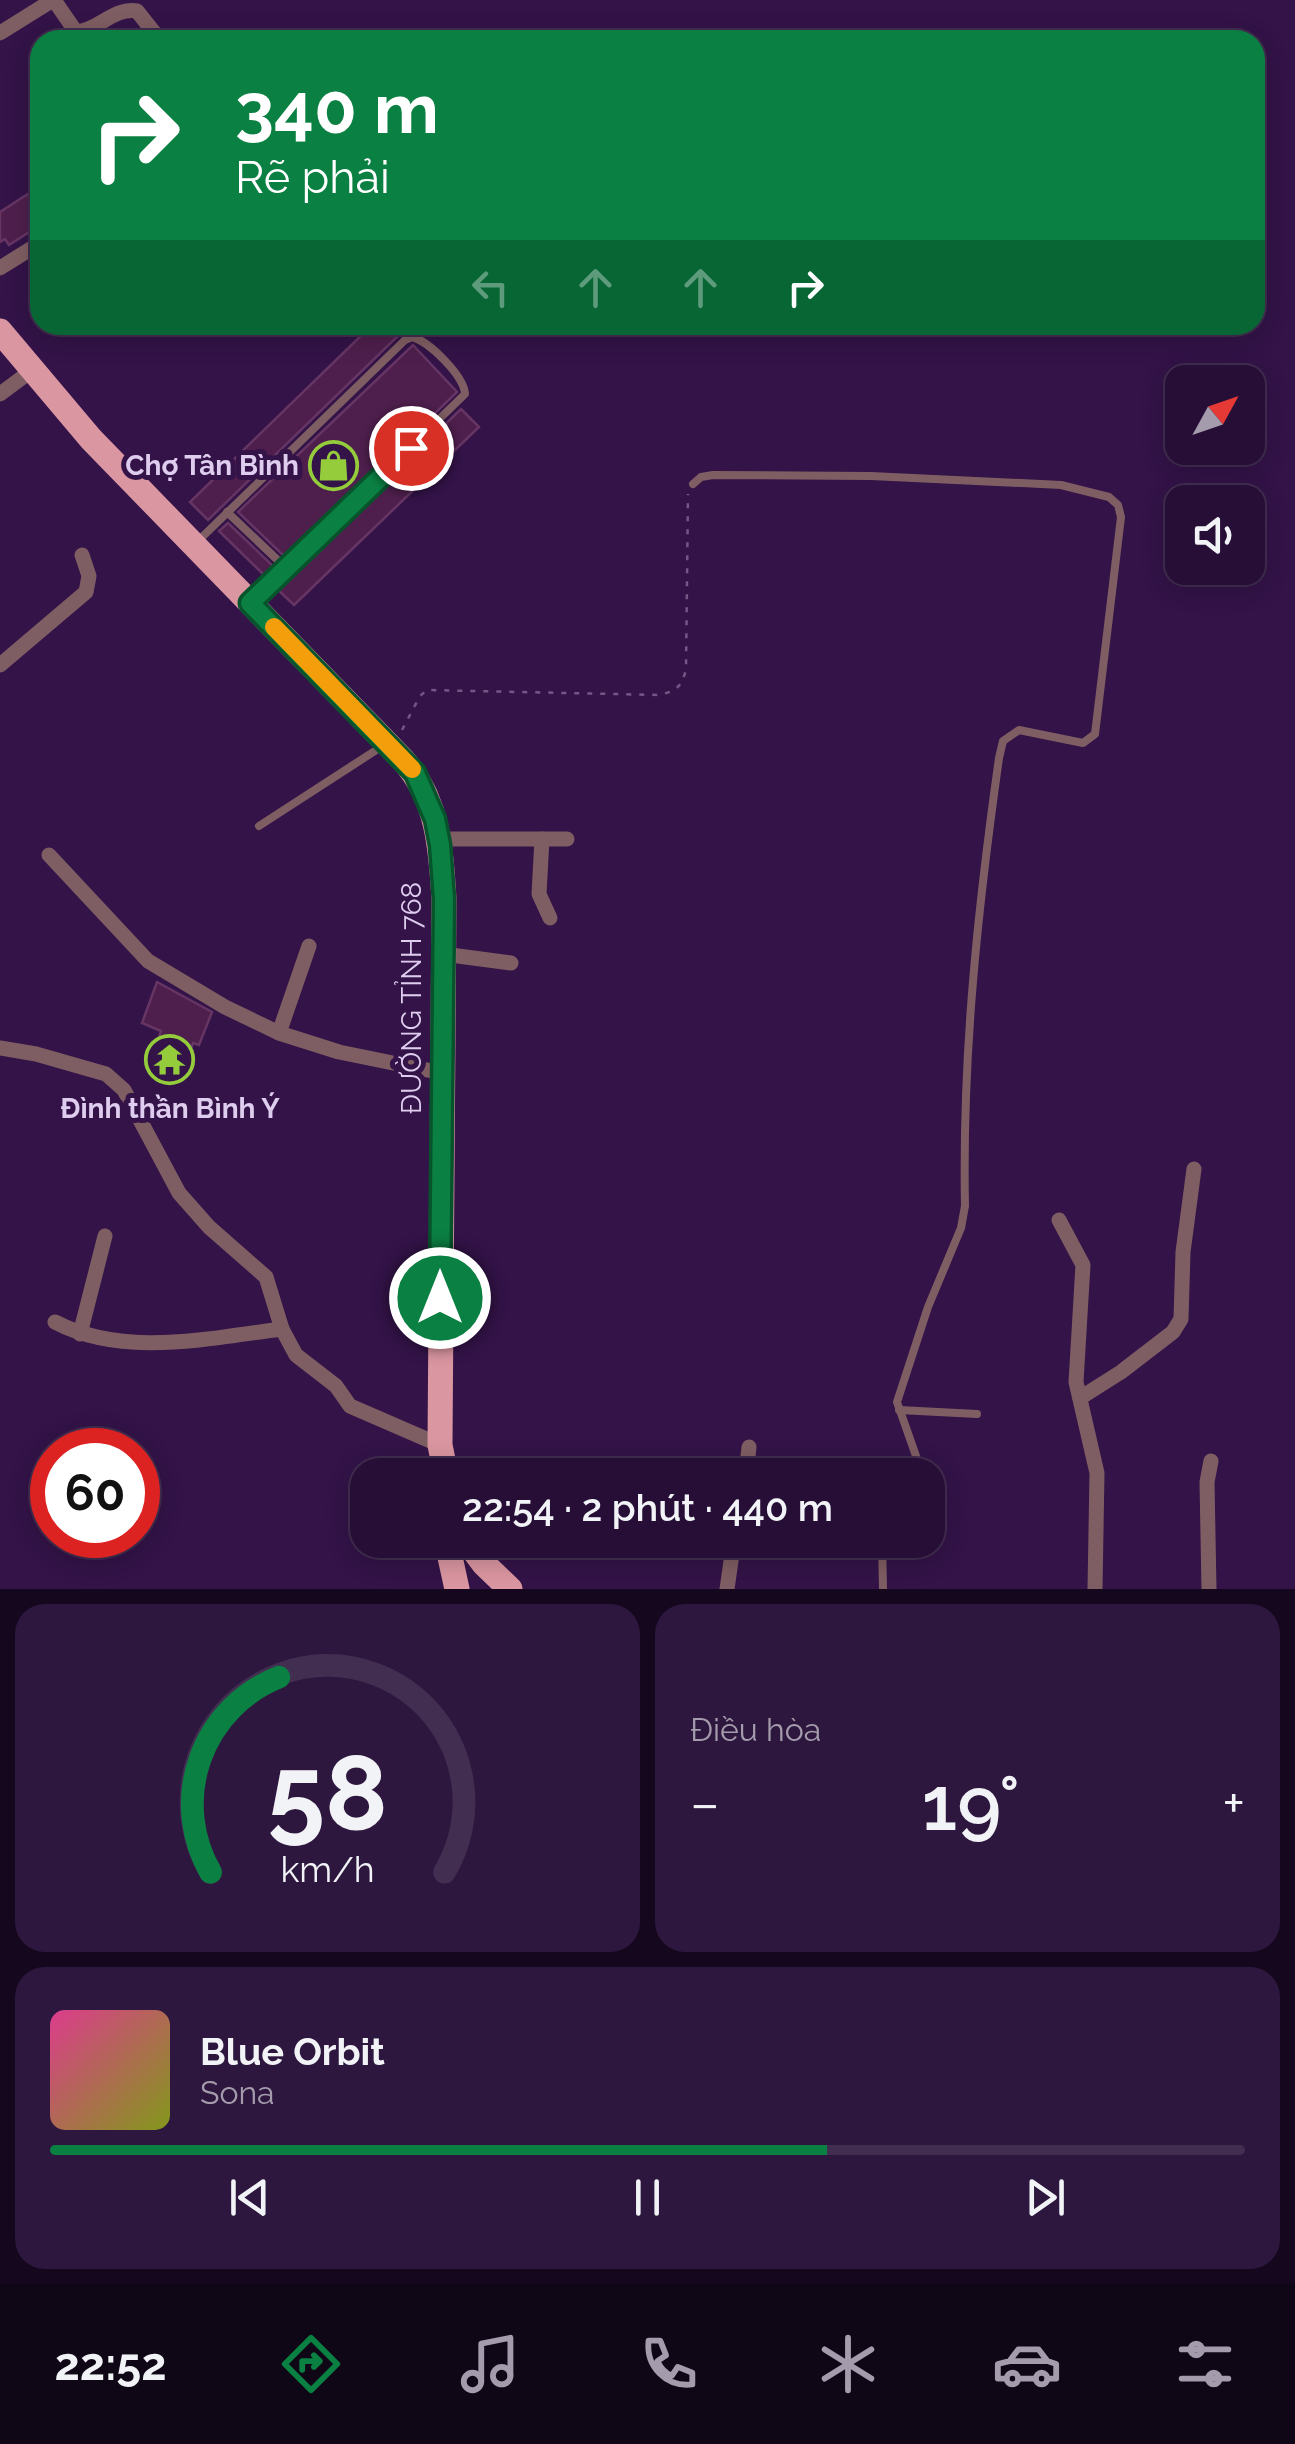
<!DOCTYPE html>
<html lang="vi">
<head>
<meta charset="utf-8">
<style>
  :root { --surface:#260e36; --page:#2e173e; --text:#f1f3f6; --muted:#a49cad; --line:#422e51; --accent:#0b8043 }
  body { margin:0; font-family:Raleway,sans-serif; background:var(--page); color:var(--text); height:100vh; display:flex; flex-direction:column; font-size:38px; white-space:nowrap }
  * { box-sizing:border-box; margin:0 }
  p { font-size:32px; color:var(--muted) }
  .icon { flex:none; width:55px; height:55px; fill:none; stroke:currentColor; stroke-width:2; stroke-linecap:round; stroke-linejoin:round }
  .map { position:relative; height:1589px; overflow:hidden }
  .side { display:flex; flex-direction:column; gap:15px; padding:15px; background:#15081e; flex:1 }
  .side>* { flex:none }
  .guide { position:absolute; left:30px; top:30px; width:1235px; height:305px; border-radius:30px; box-shadow:0 5px 25px #0003,0 0 0 2px var(--line); background:#0b8043; color:#fff; overflow:hidden }
  .needle { width:65px; rotate:50deg }
  .fabs { position:absolute; left:1165px; top:365px; display:grid; gap:20px }
  .fabs a { display:grid; place-items:center; width:100px; height:100px; border-radius:20px; background:var(--surface); box-shadow:0 5px 25px #0003,0 0 0 2px var(--line); font-size:50px }
  .speed { position:absolute; left:30px; top:1428px; display:flex; gap:20px; font-size:50px; font-weight:700; text-align:center }
  .speed>* { display:grid; place-content:center; width:130px; height:130px; border-radius:50%; background:var(--surface); box-shadow:0 5px 25px #0003,0 0 0 2px var(--line); line-height:1 }
  .speed .limit { border:15px solid #d22; background:#fff; color:#111 }
  .pin { position:absolute; display:grid; place-items:center; width:85px; height:85px; color:#fff; margin:-42px; border:5px solid #fff; border-radius:50%; box-shadow:0 2px 10px #0007 }
  .me { position:absolute; width:110px; margin:-55px; rotate:0deg; stroke-linejoin:round; filter:drop-shadow(0 0 8px #0008) }
  .turn { display:flex; align-items:center; gap:35px; height:210px; padding:0 40px; font-size:45px }
  .turn .icon { width:130px; height:130px; stroke-width:2.5 }
  .turn b { display:block; font-size:70px; line-height:85px }
  .lanes { display:flex; align-items:center; height:95px; padding:0 40px; background:#0003; justify-content:center; gap:50px; direction:ltr }
  .lanes .off { opacity:.35 }
  .big { font-size:75px; font-weight:600; line-height:1.1 }
  .side .tile { flex:1; display:flex; flex-direction:column; justify-content:center; gap:15px; min-width:0; padding:0 35px; border-radius:30px; background:var(--page) }
  .side .dial { align-items:center; gap:0 }
  .dial svg { height:260px; overflow:visible; fill:none; stroke:var(--line); stroke-width:7; stroke-linecap:round; text-anchor:middle }
  .dial text { fill:var(--text); stroke:none }
  .song { display:flex; align-items:center; gap:30px }
  .cover { width:120px; height:120px; border-radius:15px; background:linear-gradient(135deg,hsl(330 70% 55%),hsl(70 70% 35%)) }
  .played { height:10px; border-radius:5px; background:linear-gradient(90deg,var(--accent) 65%,var(--line) 65%) }
  .keys { display:flex; justify-content:space-around; direction:ltr }
  .heat { display:flex; justify-content:space-between; align-items:center; font-size:55px; direction:ltr }
  .side .tiles { flex:1; display:grid; gap:15px; grid-template-columns:1fr 1fr }
  .tile:last-child { grid-column:span 2 }
  .trip { position:absolute; left:350px; top:1458px; width:595px; height:100px; border-radius:30px; background:var(--surface); box-shadow:0 5px 25px #0003,0 0 0 2px var(--line); font-weight:600; line-height:100px; text-align:center }
  .tabs { display:flex; height:160px; justify-content:space-around; align-items:center; background:#0f0616; color:var(--muted) }
  .tabs .icon { width:70px; height:70px }
  .tabs .active { color:var(--accent) }
  .tabs b { font-size:45px; color:var(--text) }
  .map>svg:first-child { display:block }
  .building { fill:#4e1f4d; stroke:#663564; stroke-width:2.5 }
  .lines { fill:none; stroke-linecap:round; stroke-linejoin:round }
  .path { stroke:#735886; stroke-width:2.5; stroke-dasharray:5 8; stroke-linecap:butt }
  .service { stroke:#7f5e63; stroke-width:8 }
  .minor { stroke:#7f5e63; stroke-width:15 }
  .primary { stroke:#da96a1; stroke-width:25 }
  .route-casing { stroke:#07532c; stroke-width:25 }
  .route { stroke:#0b8043; stroke-width:18 }
  .slow { stroke:#f59e0b; stroke-width:18 }
  .labels { text-anchor:middle; dominant-baseline:central; stroke-width:10; stroke-linejoin:round; paint-order:stroke }
  .poi-label { font-size:28px; font-weight:bold; fill:#decdee; stroke:#331348; text-anchor:end }
  .street-label { font-size:28px; fill:#decdee; stroke:#331348 }
</style>
</head>
<body>
<div class="map">
<svg width="1295" height="1589" viewBox="0 0 1295 1589">
  <rect width="100%" height="100%" fill="#331348"/>
  <g class="building">
    <polygon points="31,192 40,205 40,225 9,245 5,239 0,242 0,212"/>
    <polygon points="372,325 406,325 399,331 401,333 208,520 190,502"/>
    <polygon points="413,345 457,392 286,558 238,512"/>
    <polygon points="461,409 479,427 294,605 276,588"/>
    <polygon points="228,523 275,568 266,577 219,531"/>
    <polygon points="157,982 212,1012 199,1045 193,1043 182,1077 149,1067 161,1031 142,1023"/>
  </g>
  <g class="lines">
    <path class="path" d="M402,730L420,696L427,690L659,695C676,691 682,687 686,669L688,494"/>
    <g class="service">
      <path d="M693,484L701,477L713,475L871,476L1061,485L1109,497L1118,505L1121,517L1095,734L1083,743L1019,730L1003,741L999,758C978,907 962,1055 965,1206L961,1228L928,1307L897,1402L916,1456L915,1466L906,1475"/>
      <polyline points="227,512 286,568"/>
      <path d="M197,542L405,340L412,337C429,341 464,376 465,394L253,600"/>
      <polyline points="259,826 384,745"/>
      <polyline points="899,1410 977,1414"/>
      <polyline points="846,1461 855,1475"/>
      <polyline points="882,1540 883,1589"/>
    </g>
    <g class="minor">
      <path d="M54,0L76,32C98,31 113,7 137,11L160,40"/>
      <polyline points="0,33 53,0"/>
      <polyline points="0,268 40,243"/>
      <polyline points="0,394 31,371"/>
      <polyline points="0,665 86,592 89,576 82,555"/>
      <polyline points="439,839 567,839"/>
      <polyline points="542,839 539,894 550,918"/>
      <polyline points="49,855 148,961 225,1007 279,1033"/>
      <polyline points="309,946 279,1033 339,1052 442,1073"/>
      <polyline points="443,954 511,963"/>
      <polyline points="0,1048 36,1054 106,1074 124,1090 179,1193 209,1227 266,1277 282,1329 296,1355 336,1386 350,1406 440,1445"/>
      <polyline points="1059,1220 1083,1265 1076,1382 1097,1473 1095,1589"/>
      <path d="M55,1322C124,1358 208,1338 282,1329"/>
      <polyline points="80,1334 105,1236"/>
      <polyline points="1080,1398 1121,1372 1173,1332 1181,1319 1183,1252 1194,1169"/>
      <polyline points="746,1475 749,1447"/>
      <polyline points="727,1589 734,1540"/>
      <polyline points="1209,1589 1207,1482 1211,1461"/>
    </g>
    <g class="primary">
      <path d="M0,331L91,439L403,760C438,799 441,849 444,899L440,1445L446,1475"/>
      <polyline points="453,1540 450,1557 457,1589"/>
      <polyline points="466,1540 484,1564 510,1589"/>
    </g>
  </g>
  <g class="lines">
    <defs>
      <polyline id="route" points="411,448 250,603 415,773 435,819 440,845 444,899 440,1298"/>
    </defs>
    <use href="#route" class="route-casing"/>
    <use href="#route" class="route"/>
    <polyline class="slow" points="274,627 412,769"/>
  </g>
  <defs>
    <symbol id="shop-ring" viewBox="-11 -11 22 22"><circle r="9.5" fill="#331348" stroke="#94cc3c" stroke-width="1.5"/><path d="M-5-2.5h2.3a2.7 3.5 0 0 1 5.4 0H5L5.5 6h-11ZM-1.5-2.5h3a1.5 2.3 0 0 0-3 0Z" fill="#94cc3c"/></symbol>
    <symbol id="temple-ring" viewBox="-11 -11 22 22"><circle r="9.5" fill="#331348" stroke="#94cc3c" stroke-width="1.5"/><path d="M0-6L5-2H3V0L6.5 2.5H4V6H1.5V3h-3V6H-4V2.5H-6.5L-3 0V-2H-5Z" fill="#94cc3c"/></symbol>
  </defs>
  <g fill-rule="evenodd">
    <use href="#shop-ring" x="306" y="438" width="55" height="55"/>
    <use href="#temple-ring" x="142" y="1032" width="55" height="55"/>
  </g>
  <g class="labels">
    <g class="poi-label">
      <text x="299" y="465">Chợ Tân Bình</text>
      <text x="170" y="1108" text-anchor="middle">Đình thần Bình Ý</text>
    </g>
    <g class="street-label">
      <text transform="translate(411 998) rotate(-90)">ĐƯỜNG TỈNH 768</text>
    </g>
  </g>
</svg>
<div class="fabs">
<a><svg class="needle" viewBox="-14 -14 28 28"><path d="M0-13l5 13h-10z" fill="#e53935"/><path d="M0 13l5-13h-10z" fill="#a49cad"/></svg></a>
<a><svg class="icon" aria-label="sound" viewBox="0 0 24 24"><path d="M4 9h4l5-4v14l-5-4H4zM17 9q2 3 0 6"/></svg></a>
</div>
<div class="speed"><div class="limit">60</div></div>
<div class="pin" style="left:411px;top:448px;background:#d93025"><svg class="icon" aria-label="arrive" viewBox="0 0 24 24"><path d="M6 21V4h12l-3 4 3 4H6"/></svg></div>
<svg class="me" style="left:440px;top:1298px" viewBox="-20 -20 40 40"><circle r="17" fill="#0b8043" stroke="#fff" stroke-width="3"/><path d="M0-11L8 9 0 5-8 9z" fill="#fff"/></svg>
<div class="trip">22:54 · 2 phút · 440 m</div>
<div class="guide">
<div class="turn"><svg class="icon" aria-label="right" viewBox="0 0 24 24"><path d="M7 20v-9h11M14 6l5 5-5 5"/></svg><div><b>340 m</b>Rẽ phải</div></div>
<div class="lanes"><svg class="icon off" aria-label="left" viewBox="0 0 24 24"><path d="M17 20v-9H6M10 6l-5 5 5 5"/></svg><svg class="icon off" aria-label="ahead" viewBox="0 0 24 24"><path d="M12 20V5M6 11l6-6 6 6"/></svg><svg class="icon off" aria-label="ahead" viewBox="0 0 24 24"><path d="M12 20V5M6 11l6-6 6 6"/></svg><svg class="icon" aria-label="right" viewBox="0 0 24 24"><path d="M7 20v-9h11M14 6l5 5-5 5"/></svg></div>
</div>
</div>
<section class="side">
<div class="tiles">
<div class="tile dial"><svg viewBox="0 0 100 80">
<path d="M14 69A42 42 0 1 1 86 69"/>
<path d="M14 69A42 42 0 0 1 35 9" stroke="#0b8043"/>
<text x="50" y="56" font-size="32" font-weight="700">58</text>
<text x="50" y="72" font-size="11">km/h</text>
</svg></div>
<div class="tile"><p>Điều hòa</p>
<div class="heat"><a>−</a><b class="big">19°</b><a>+</a></div>
</div>
<div class="tile">
<div class="song"><i class="cover"></i><div><b>Blue Orbit</b><p>Sona</p></div></div>
<div class="played"></div>
<div class="keys"><svg class="icon" aria-label="previous" viewBox="0 0 24 24"><path d="M18 5L8 12l10 7zM5 5v14"/></svg><svg class="icon" aria-label="pause" viewBox="0 0 24 24"><path d="M8 5v14M16 5v14"/></svg><svg class="icon" aria-label="next" viewBox="0 0 24 24"><path d="M6 5l10 7-10 7zM19 5v14"/></svg></div>
</div>
</div>
</section>
<nav class="tabs">
<b>22:52</b>
<svg class="icon active" aria-label="directions" viewBox="0 0 24 24"><path d="M12 3l9 9-9 9-9-9zM9 14v-3h6M13 9l2 2-2 2"/></svg>
<svg class="icon" aria-label="music" viewBox="0 0 24 24"><path d="M9 18V5l10-2v13"/><circle cx="6" cy="18" r="3"/><circle cx="16" cy="16" r="3"/></svg>
<svg class="icon" aria-label="phone" viewBox="0 0 24 24"><path d="M5 4h4l2 5-3 2q2 4 5 5l2-3 5 2v4C11 20 4 13 5 4z"/></svg>
<svg class="icon" aria-label="climate" viewBox="0 0 24 24"><path d="M12 3v18M4 7l16 10M4 17L20 7"/></svg>
<svg class="icon" aria-label="car" viewBox="0 0 24 24"><path d="M5 17H2v-5l4-1 3-4h7l3 4 3 1v5h-3M9 17h6M6 11h13"/><circle cx="7" cy="17" r="2"/><circle cx="17" cy="17" r="2"/></svg>
<svg class="icon" aria-label="filters" viewBox="0 0 24 24"><path d="M4 7h16M4 17h16"/><circle cx="9" cy="7" r="2"/><circle cx="15" cy="17" r="2"/></svg>
</nav>
</body>
</html>
